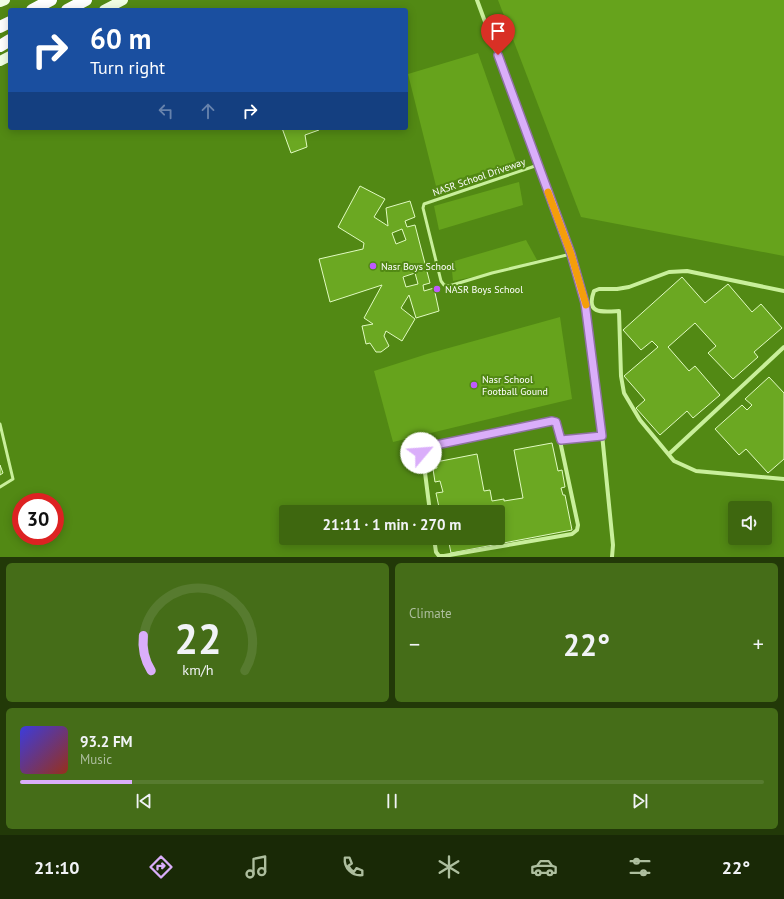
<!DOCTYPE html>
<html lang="en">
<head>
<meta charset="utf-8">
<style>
  :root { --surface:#3e670f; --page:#456d18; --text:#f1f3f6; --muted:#adbe9e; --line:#577b2f; --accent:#daaefa }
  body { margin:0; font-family:"PT Sans",sans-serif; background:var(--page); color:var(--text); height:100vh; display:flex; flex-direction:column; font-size:15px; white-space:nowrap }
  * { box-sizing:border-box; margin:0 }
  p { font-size:13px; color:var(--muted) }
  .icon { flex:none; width:22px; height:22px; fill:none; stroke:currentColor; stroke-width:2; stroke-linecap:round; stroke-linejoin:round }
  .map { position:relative; height:557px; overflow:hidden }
  .sheet { display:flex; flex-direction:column; gap:6px; padding:6px; background:#223908; flex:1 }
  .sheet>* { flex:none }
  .hud { position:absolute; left:8px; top:8px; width:400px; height:122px; border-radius:4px; box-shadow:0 2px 10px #0003; background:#1a4fa0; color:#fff; overflow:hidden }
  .buttons { position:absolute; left:728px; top:501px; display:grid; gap:8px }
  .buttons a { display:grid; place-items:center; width:44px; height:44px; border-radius:4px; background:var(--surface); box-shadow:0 2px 10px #0003; font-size:20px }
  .speed { position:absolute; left:12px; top:493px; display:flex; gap:8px; font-size:20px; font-weight:700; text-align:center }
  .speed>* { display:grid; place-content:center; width:52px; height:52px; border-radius:50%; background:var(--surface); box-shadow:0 2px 10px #0003; line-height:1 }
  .speed .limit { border:6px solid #d22; background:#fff; color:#111 }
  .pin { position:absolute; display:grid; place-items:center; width:34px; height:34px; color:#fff; margin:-41px -17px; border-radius:50% 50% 50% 0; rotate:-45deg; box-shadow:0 0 4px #0007 }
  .pin .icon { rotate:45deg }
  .me { position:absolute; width:44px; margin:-22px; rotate:63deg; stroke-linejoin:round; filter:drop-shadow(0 0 3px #0008) }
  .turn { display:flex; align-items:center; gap:14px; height:84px; padding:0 16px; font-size:18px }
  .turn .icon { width:52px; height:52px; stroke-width:2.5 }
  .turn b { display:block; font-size:28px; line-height:34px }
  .lanes { display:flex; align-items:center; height:38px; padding:0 16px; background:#0003; justify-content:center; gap:20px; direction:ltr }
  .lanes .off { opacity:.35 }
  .big { font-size:30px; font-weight:600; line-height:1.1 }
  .sheet .tile { flex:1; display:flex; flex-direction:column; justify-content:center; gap:6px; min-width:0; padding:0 14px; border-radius:6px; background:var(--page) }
  .sheet .dial { align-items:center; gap:0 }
  .dial svg { height:104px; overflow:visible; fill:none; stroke:var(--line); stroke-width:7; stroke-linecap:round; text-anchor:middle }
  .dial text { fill:var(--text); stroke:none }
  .song { display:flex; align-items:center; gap:12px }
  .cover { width:48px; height:48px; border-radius:6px; background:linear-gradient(135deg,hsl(240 70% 55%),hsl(10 70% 35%)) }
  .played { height:4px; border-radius:2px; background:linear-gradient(90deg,var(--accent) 15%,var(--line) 15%) }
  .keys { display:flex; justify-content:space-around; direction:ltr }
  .heat { display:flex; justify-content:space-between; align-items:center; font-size:22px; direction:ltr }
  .sheet .tiles { flex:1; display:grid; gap:6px; grid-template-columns:1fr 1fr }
  .tile:last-child { grid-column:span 2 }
  .trip { position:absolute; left:279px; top:505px; width:226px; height:40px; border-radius:4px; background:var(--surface); box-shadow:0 2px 10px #0003; font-weight:600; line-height:40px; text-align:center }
  .tab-bar { display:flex; height:64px; justify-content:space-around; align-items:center; background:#192906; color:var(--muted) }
  .tab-bar .icon { width:28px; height:28px }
  .tab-bar .active { color:var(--accent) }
  .tab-bar b { font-size:18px; color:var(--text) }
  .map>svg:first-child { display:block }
  .green { fill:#66a31c }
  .building { fill:#6ba822; stroke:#e1fbc1; fill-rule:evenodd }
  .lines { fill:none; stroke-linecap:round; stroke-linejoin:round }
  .service { stroke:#c9ef9b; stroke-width:3 }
  .minor { stroke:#c9ef9b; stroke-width:4 }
  .primary { stroke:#f1ffe3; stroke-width:10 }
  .motorway { stroke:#fff; stroke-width:12 }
  .route-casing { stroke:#8e71a2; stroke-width:10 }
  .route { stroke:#daaefa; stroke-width:7 }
  .slow { stroke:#f59e0b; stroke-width:7 }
  .poi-dot { fill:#bf59ff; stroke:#528914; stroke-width:1.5 }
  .labels { text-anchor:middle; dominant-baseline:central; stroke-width:4; stroke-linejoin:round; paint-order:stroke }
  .street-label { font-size:10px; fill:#fff; stroke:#528914 }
  .poi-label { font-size:10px; fill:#fff; stroke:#528914; text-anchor:start }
</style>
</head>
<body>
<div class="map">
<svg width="784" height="557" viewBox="0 0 784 557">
  <rect width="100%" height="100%" fill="#528914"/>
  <g class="green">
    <polygon points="498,0 784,0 784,256 581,217"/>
    <polygon points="478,53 516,161 436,186 408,74"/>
    <polygon points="519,182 523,205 439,230 434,206"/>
    <polygon points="526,240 537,260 492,273 453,281 451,262"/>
    <polygon points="560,317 572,399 393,442 374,371 427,354"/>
  </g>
  <g class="building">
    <polygon points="282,128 319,128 319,130 305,135 307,147 291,153"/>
    <path d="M360,186L385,199L374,217L388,226L386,208L410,201L415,217L405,221L407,227L415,225L430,283L423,285L424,291L434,288L439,311L416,318L409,295L401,308L415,319L402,341L386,331L384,336L389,346L381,352H376L370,343L366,344L362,326L373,324L364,318L382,285L330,302L319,259L363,249L364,243L338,227ZM402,229L406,240L396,244L392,233ZM415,273L418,284L406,287L403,277Z"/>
    <polygon points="682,277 705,303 728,284 752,312 761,304 782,328 754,352 758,357 733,379 708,353 716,346 695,323 668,347 689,371 695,366 720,395 693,418 687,411 660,435 636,408 645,400 624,376 658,347 652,341 641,350 623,330"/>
    <polygon points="769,377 784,393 784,459 768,473 746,449 739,455 715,429 742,405 747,410 752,405 745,399"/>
    <polygon points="552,443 558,471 562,470 565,487 561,488 563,495 565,495 572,530 451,553 449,543 444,544 443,538 498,538 498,512 440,512 436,493 443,492 440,481 435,482 433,469 437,468 436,462 477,454 484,491 490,490 492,501 504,499 504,501 523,498 514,450"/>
    <polygon points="0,465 3,473 0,475"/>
  </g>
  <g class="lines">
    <g class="service">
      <polyline points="538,165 424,204 423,208 441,281 444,285 449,286 492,273 571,254"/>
      <polyline points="0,424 13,479 0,487"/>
    </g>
    <g class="minor">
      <polyline points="477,0 571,254 585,303 602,434 613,545 612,557"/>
      <path d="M784,291L687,271L669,272L629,287L617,289H599L594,291C585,315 603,312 619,311L621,376L624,393L640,420L674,461L696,471L784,479"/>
      <polyline points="561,440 602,436"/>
      <polyline points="669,454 784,347"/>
      <polyline points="430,512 422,449 552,421 556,422 578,525 577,530 572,534 444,556 439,556 436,552 434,538"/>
    </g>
    <g class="primary">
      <polyline points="0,2 5,0"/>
      <polyline points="104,10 123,0"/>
      <polyline points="0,61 10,56"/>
    </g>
    <g class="motorway">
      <polyline points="32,10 51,0"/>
      <polyline points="67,10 86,0"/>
      <polyline points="0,27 10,22"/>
      <polyline points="0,46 10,40"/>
    </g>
  </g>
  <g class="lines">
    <defs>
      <polyline id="route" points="421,453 422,449 426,447 552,421 556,422 561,440 602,436 585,303 571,254 498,55"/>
    </defs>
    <use href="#route" class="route-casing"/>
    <use href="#route" class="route"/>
    <polyline class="slow" points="548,192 571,254 586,305"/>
  </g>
  <g class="poi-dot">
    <circle cx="373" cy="266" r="4"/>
    <circle cx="437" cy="289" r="4"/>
    <circle cx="474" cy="385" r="4"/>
  </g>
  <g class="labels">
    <g class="street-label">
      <text transform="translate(479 177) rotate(-19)">NASR School Driveway</text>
    </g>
    <g class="poi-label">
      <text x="381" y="266">Nasr Boys School</text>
      <text x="445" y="289">NASR Boys School</text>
      <text x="482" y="379">Nasr School<tspan x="482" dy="12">Football Gound</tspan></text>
    </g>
  </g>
</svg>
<div class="buttons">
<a><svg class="icon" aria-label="sound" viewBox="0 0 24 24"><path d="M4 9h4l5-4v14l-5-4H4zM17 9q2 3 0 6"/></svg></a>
</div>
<div class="speed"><div class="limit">30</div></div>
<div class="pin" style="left:498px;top:55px;background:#d93025"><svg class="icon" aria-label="arrive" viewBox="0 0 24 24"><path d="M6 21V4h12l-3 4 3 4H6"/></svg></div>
<svg class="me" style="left:421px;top:453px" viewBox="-20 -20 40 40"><circle r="19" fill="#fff"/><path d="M0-13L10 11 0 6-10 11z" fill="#daaefa"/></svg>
<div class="trip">21:11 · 1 min · 270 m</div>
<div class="hud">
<div class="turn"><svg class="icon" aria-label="right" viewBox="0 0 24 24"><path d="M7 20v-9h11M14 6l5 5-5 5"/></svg><div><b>60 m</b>Turn right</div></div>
<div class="lanes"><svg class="icon off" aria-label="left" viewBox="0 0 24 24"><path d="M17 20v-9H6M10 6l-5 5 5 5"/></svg><svg class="icon off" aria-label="ahead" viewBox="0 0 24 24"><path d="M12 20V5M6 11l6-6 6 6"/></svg><svg class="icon" aria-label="right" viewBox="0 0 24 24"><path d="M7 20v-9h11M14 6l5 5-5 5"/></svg></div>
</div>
</div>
<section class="sheet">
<div class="tiles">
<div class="tile dial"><svg viewBox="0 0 100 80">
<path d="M14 69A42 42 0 1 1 86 69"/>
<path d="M14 69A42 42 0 0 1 8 42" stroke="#daaefa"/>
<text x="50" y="56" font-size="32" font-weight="700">22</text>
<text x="50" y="72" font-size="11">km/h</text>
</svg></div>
<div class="tile"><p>Climate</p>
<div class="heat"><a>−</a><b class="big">22°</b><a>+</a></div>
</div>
<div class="tile">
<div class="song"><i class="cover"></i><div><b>93.2 FM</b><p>Music</p></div></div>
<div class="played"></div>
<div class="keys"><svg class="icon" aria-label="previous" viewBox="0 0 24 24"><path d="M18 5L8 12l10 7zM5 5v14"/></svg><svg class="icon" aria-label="pause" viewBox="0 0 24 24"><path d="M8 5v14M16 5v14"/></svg><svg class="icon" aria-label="next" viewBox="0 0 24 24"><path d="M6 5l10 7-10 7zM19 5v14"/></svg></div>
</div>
</div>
</section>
<nav class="tab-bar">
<b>21:10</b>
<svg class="icon active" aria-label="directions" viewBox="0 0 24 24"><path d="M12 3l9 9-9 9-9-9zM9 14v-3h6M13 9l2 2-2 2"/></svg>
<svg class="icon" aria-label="music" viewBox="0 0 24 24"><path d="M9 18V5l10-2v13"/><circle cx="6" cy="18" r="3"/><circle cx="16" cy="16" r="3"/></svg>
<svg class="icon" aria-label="phone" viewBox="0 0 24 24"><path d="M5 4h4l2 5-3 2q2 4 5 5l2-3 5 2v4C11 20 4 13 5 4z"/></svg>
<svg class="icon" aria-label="climate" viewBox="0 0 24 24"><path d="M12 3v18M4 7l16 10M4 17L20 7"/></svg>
<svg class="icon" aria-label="car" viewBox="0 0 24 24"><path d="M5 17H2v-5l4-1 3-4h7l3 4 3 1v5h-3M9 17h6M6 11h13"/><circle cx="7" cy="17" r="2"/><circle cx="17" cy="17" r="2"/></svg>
<svg class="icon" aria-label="filters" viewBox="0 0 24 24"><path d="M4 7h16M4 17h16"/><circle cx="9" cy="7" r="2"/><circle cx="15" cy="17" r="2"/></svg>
<b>22°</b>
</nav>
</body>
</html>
